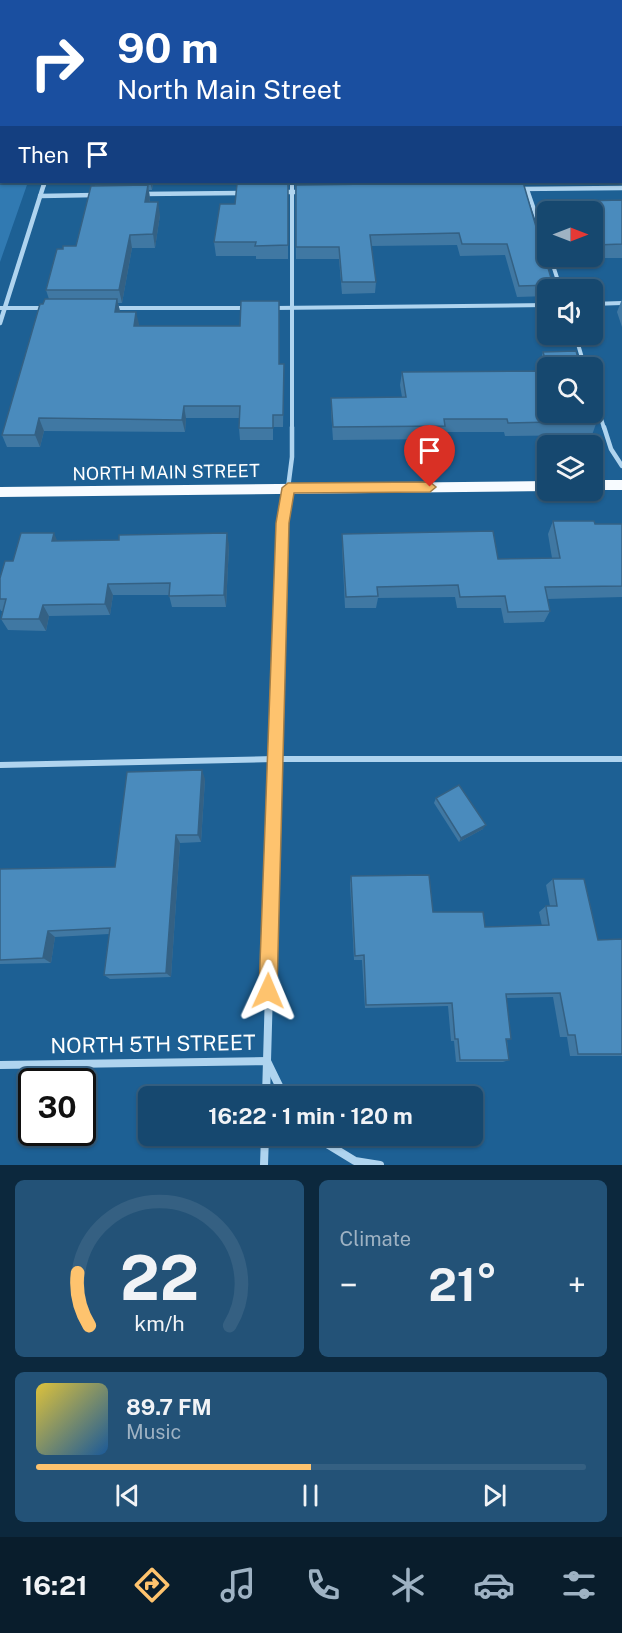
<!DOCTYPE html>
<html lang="en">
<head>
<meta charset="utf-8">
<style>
  :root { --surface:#16486f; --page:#235277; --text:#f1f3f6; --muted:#9eb2c3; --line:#356082; --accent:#fec36e }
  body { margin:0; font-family:"Public Sans",sans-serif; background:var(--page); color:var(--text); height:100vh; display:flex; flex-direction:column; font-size:22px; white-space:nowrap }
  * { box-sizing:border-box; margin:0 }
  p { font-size:20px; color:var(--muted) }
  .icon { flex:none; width:33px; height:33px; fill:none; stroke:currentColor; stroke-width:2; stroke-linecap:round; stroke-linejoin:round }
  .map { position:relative; height:1165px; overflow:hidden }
  .side { display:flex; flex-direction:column; gap:15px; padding:15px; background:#0c283d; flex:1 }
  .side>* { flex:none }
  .top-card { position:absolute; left:0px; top:0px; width:622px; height:183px; box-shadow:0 2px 4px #0004,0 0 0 2px var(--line); background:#1a4fa0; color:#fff; overflow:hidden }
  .needle { width:39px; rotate:90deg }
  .controls { position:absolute; left:537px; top:201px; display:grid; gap:12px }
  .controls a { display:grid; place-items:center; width:66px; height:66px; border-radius:9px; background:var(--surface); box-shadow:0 2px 4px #0004,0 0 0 2px var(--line); font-size:30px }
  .speed { position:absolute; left:18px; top:1068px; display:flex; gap:12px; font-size:30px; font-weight:700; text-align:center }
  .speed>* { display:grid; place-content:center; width:78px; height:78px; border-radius:50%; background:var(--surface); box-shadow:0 2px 4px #0004,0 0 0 2px var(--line); line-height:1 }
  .speed .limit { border:3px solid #111; border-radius:9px; background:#fff; color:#111 }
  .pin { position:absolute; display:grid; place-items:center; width:51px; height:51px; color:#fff; margin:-62px -26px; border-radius:50% 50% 50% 0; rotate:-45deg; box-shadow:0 0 6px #0007 }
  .pin .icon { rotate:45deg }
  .me { position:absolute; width:66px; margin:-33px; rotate:1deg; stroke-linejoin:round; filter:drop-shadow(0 0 4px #0008) }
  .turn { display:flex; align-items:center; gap:21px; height:126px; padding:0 18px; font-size:27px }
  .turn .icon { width:78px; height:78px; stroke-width:2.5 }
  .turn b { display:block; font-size:42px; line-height:51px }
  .then { display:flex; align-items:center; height:57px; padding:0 18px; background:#0003; gap:12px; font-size:22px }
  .big { font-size:45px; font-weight:700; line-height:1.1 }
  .side .widget { flex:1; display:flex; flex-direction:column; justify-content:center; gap:9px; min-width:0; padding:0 21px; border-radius:9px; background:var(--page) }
  .side .dial { align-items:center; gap:0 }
  .dial svg { height:156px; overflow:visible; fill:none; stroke:var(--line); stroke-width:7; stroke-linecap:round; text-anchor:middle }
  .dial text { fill:var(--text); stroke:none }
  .song { display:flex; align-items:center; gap:18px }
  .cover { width:72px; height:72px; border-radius:9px; background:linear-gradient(135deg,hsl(50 70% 55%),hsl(210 70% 35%)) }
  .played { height:6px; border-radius:3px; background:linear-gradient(90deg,var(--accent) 50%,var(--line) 50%) }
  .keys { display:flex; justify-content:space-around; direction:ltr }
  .heat { display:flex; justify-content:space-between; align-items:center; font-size:33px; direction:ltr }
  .side .tiles { flex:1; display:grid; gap:15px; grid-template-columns:1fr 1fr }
  .widget:last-child { grid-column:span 2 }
  .trip { position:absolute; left:138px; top:1086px; width:345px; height:60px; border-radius:9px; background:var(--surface); box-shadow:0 2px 4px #0004,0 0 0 2px var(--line); font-weight:700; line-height:60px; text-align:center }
  .dock { display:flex; height:96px; justify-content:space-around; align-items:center; background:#091d2c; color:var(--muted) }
  .dock .icon { width:42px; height:42px }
  .dock .current { color:var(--accent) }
  .dock b { font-size:27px; color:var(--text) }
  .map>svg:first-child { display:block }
  .green { fill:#317ab2 }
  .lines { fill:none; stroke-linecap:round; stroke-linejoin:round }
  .lane-far3 { stroke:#afd4ef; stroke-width:2 }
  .lane-far2 { stroke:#afd4ef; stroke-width:4 }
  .lane-far1 { stroke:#afd4ef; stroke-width:4.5 }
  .lane { stroke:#afd4ef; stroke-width:6 }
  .street-far3 { stroke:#afd4ef; stroke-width:4 }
  .street-far2 { stroke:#afd4ef; stroke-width:4.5 }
  .street-far1 { stroke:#afd4ef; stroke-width:6 }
  .street { stroke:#afd4ef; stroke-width:8 }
  .primary { fill:#f7fbff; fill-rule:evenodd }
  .wall { fill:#4078a3 }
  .shaded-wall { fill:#346184 }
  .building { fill:#4a8bbd; stroke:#346184; stroke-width:1.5 }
  .route { fill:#fec36e; stroke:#a57f48; stroke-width:1.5 }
  .labels { text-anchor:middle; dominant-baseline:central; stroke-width:4.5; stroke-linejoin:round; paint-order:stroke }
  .street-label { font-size:18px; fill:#fff; stroke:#1d6094 }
  .near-street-label { font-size:21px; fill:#fff; stroke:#1d6094 }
</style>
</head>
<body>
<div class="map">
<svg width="622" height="1165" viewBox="0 0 622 1165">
  <rect width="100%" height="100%" fill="#1d6094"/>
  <polygon class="green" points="0,0 147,0 2,2 2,182 28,182 0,262"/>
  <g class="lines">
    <polyline class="lane-far3" points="292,182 292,185"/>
    <g class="lane-far2">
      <polyline points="292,184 292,428"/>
      <polyline points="527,189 548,250"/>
      <polyline points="550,256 561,290"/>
      <polyline points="592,304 622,303"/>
      <polyline points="0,308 44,308"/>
      <polyline points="115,308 245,308"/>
      <polyline points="274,308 548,305"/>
      <polyline points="575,334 585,368"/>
      <polyline points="592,390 604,428"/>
    </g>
    <g class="lane-far1">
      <polyline points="604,427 611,449 622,466"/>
      <polyline points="288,488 292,457 292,427"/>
    </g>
    <polyline class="lane" points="0,765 274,759 622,759"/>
    <polyline class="street-far3" points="44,185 45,182"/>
    <g class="street-far2">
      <polyline points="517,189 622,188"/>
      <polyline points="280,192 303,192"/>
      <polyline points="142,194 243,193"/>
      <polyline points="40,196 96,195"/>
      <polyline points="0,323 44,184"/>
    </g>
    <polyline class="street-far1" points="276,747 282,523 288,488"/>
    <g class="street">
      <polyline points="0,1065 267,1061 284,1096"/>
      <polyline points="266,1096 276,745"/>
      <polyline points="314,1136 355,1161 380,1165"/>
      <polyline points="264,1165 265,1136"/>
    </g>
    <g class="primary">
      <rect x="592" y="480" width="30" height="10"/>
      <polygon points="548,481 548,490 550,490 548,491 0,497 0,487"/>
    </g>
  </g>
  <g class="wall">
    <polygon points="621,3 622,4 622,170 621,168"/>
    <polygon points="94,182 153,182 152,190 149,190 150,202 160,215 155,248 132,248 122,303 118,303 120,312 139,324 139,326 240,326 279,301 279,364 284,376 283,427 273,427 273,440 240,440 239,428 240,418 186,418 185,432 44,431 40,447 7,447 2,435 43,304 49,299 46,290 63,249 76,246 95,186"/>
    <polygon points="238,182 290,182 288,188 288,259 256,259 256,256 216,256 214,242 235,204"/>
    <polygon points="295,182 519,182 553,285 551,290 548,290 548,296 517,297 505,255 460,256 457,245 371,246 376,282 375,293 342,294 339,259 296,259"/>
    <polygon points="622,200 622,258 592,258 592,212 578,212 581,201"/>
    <polygon points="622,299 622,327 617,312"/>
    <polygon points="543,352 597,421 592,435 505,436 504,432 444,432 443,439 333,440 331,411 331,398 402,397 400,385 402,372 540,371 539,365"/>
    <polygon points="553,521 595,524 622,524 622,597 547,599 550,611 544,622 504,623 501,608 457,608 455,597 378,598 376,608 345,608 342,546 342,534 498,559 552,558 548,534"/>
    <polygon points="57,541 229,545 226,607 172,607 169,595 113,595 110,615 49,616 46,631 8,630 1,619 3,611 1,611 0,609 0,578 13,561"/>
    <polygon points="205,779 201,842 180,843 171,977 110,979 104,975 109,934 55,937 51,963 0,964 0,869 115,867"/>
    <polygon points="436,798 483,829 459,842 434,803"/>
    <polygon points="351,876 433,912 485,927 542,926 539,912 546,906 550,906 546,885 553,879 598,940 622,939 622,1056 570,1056 567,1037 560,1037 553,997 506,998 511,1039 507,1040 509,1060 503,1062 456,1062 454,1041 451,1041 448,1006 365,1008 362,960 354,960 350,883"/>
  </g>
  <g class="shaded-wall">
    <polygon points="150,182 153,182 152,190"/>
    <polygon points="148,185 150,199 147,215 145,202"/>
    <polygon points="158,202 160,215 155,248 153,234"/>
    <polygon points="130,235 132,248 122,303 119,290"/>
    <polygon points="117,299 120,311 118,325 115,312"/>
    <polygon points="136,312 139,324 137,339 134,326"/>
    <polygon points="184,406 186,418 185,432 182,420"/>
    <polygon points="39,418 44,431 40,447 35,435"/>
    <polygon points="54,533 59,545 52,541"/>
    <polygon points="227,533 229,545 226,607 224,595"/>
    <polygon points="108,584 113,595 110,615 105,604"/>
    <polygon points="43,605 49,616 46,631 39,619"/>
    <polygon points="202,770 205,779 201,842 198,835"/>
    <polygon points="486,825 483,829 459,842 461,838"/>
    <polygon points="176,835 180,843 171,977 166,973"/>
    <polygon points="48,931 55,937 51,963 43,958"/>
  </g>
  <g class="building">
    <rect x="308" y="0" width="173" height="2"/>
    <polygon points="557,0 619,0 620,2 558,2"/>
    <polygon points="621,3 622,4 622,143 621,141"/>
    <polygon points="523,182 553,285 519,286 507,244 462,244 459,233 370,235 376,282 342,282 339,247 296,247 296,185"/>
    <polygon points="237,184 288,184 288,245 255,246 256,242 214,242 220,204 235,204"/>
    <polygon points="148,185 145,202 158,202 153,234 130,235 119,290 46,290 57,249 63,249 63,246 76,246 91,186"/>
    <polygon points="622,200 622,244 596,245 592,234 592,212 585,212 581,201"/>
    <polygon points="45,299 117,299 115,312 136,312 134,326 240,326 241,301 279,301 279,364 284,364 283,415 273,415 273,428 239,428 240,406 184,406 182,420 39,418 35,435 2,435 40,304 43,304"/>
    <polygon points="576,351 581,368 548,368 548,369 543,352"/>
    <polygon points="548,371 548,412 592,412 592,406 597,421 508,423 507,419 444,419 445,426 333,427 331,398 406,397 402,372"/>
    <polygon points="553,521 594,521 595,524 622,524 622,586 545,587 550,611 508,612 505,596 460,597 458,585 377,587 378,596 346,597 342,534 493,531 498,559 560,558"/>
    <polygon points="21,533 54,533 52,541 119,540 119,535 227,533 224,595 169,596 170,583 108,584 105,604 43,605 39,619 1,619 6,599 0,599 0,578 5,561 13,561"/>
    <polygon points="202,770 198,835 176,835 166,973 104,975 110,928 48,931 43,958 0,960 0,869 115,867 127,772"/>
    <polygon points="459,785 486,825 461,838 436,798"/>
    <polygon points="429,875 433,912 483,912 485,927 549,925 546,906 557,906 553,879 584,879 598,940 622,939 622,1054 578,1054 575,1035 568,1035 560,993 506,994 511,1039 506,1039 509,1060 460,1060 458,1039 455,1039 452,1003 366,1005 364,955 355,956 351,876"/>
  </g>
  <polygon class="route" points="430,482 436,487 430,492 294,493 289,523 277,991 275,998 268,1000 262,998 259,991 276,523 282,488 288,483"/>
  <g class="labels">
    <g class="street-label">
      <text transform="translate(166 472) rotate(-1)">NORTH MAIN STREET</text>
    </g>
    <g class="near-street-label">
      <text transform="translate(153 1044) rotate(-1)">NORTH 5TH STREET</text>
    </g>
  </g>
</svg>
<div class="controls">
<a><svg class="needle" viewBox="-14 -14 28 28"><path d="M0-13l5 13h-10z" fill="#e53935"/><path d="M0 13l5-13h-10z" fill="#9eb2c3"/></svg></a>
<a><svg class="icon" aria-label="sound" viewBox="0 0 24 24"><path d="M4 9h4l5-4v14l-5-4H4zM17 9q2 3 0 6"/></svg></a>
<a><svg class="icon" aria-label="search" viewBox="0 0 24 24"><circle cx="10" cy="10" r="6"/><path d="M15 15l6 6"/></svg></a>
<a><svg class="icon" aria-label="layers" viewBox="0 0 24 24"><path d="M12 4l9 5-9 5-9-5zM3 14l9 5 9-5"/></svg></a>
</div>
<div class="speed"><div class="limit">30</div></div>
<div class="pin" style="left:430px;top:487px;background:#d93025"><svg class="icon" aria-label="arrive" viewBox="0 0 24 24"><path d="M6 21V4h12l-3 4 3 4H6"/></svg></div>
<svg class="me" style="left:268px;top:991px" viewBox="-20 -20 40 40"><path d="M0-17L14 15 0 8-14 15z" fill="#fec36e" stroke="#fff" stroke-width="4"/></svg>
<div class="trip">16:22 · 1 min · 120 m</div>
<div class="top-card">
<div class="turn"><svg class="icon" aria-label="right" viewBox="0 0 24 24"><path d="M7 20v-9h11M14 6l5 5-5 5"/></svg><div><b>90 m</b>North Main Street</div></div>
<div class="then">Then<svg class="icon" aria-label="arrive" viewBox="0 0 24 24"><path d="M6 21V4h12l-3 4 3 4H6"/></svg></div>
</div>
</div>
<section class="side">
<div class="tiles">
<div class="widget dial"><svg viewBox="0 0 100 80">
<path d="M14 69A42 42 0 1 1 86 69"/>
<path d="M14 69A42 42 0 0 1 8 42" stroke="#fec36e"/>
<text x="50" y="56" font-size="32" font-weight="700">22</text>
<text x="50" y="72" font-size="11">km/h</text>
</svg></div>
<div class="widget"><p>Climate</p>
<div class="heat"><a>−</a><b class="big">21°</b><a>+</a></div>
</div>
<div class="widget">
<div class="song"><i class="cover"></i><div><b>89.7 FM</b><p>Music</p></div></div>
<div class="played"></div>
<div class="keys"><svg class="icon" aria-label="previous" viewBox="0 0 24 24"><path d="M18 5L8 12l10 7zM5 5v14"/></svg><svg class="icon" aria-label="pause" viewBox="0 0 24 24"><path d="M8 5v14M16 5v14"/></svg><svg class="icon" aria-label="next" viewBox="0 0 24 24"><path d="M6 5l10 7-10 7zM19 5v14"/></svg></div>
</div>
</div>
</section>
<nav class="dock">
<b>16:21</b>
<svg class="icon current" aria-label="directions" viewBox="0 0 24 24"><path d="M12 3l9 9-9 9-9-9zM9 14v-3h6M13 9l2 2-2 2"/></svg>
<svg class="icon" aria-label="music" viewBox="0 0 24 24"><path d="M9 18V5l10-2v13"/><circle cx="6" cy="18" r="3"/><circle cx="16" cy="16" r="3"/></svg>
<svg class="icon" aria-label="phone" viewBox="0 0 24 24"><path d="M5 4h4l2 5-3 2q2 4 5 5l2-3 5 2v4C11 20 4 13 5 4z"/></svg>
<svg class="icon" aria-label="climate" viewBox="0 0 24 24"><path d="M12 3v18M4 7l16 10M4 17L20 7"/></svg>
<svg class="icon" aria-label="car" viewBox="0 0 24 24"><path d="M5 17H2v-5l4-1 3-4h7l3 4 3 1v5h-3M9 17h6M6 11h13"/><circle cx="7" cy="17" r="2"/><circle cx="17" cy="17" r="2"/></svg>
<svg class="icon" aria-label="filters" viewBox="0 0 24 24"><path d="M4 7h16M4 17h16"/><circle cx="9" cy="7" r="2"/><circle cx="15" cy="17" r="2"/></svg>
</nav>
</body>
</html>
